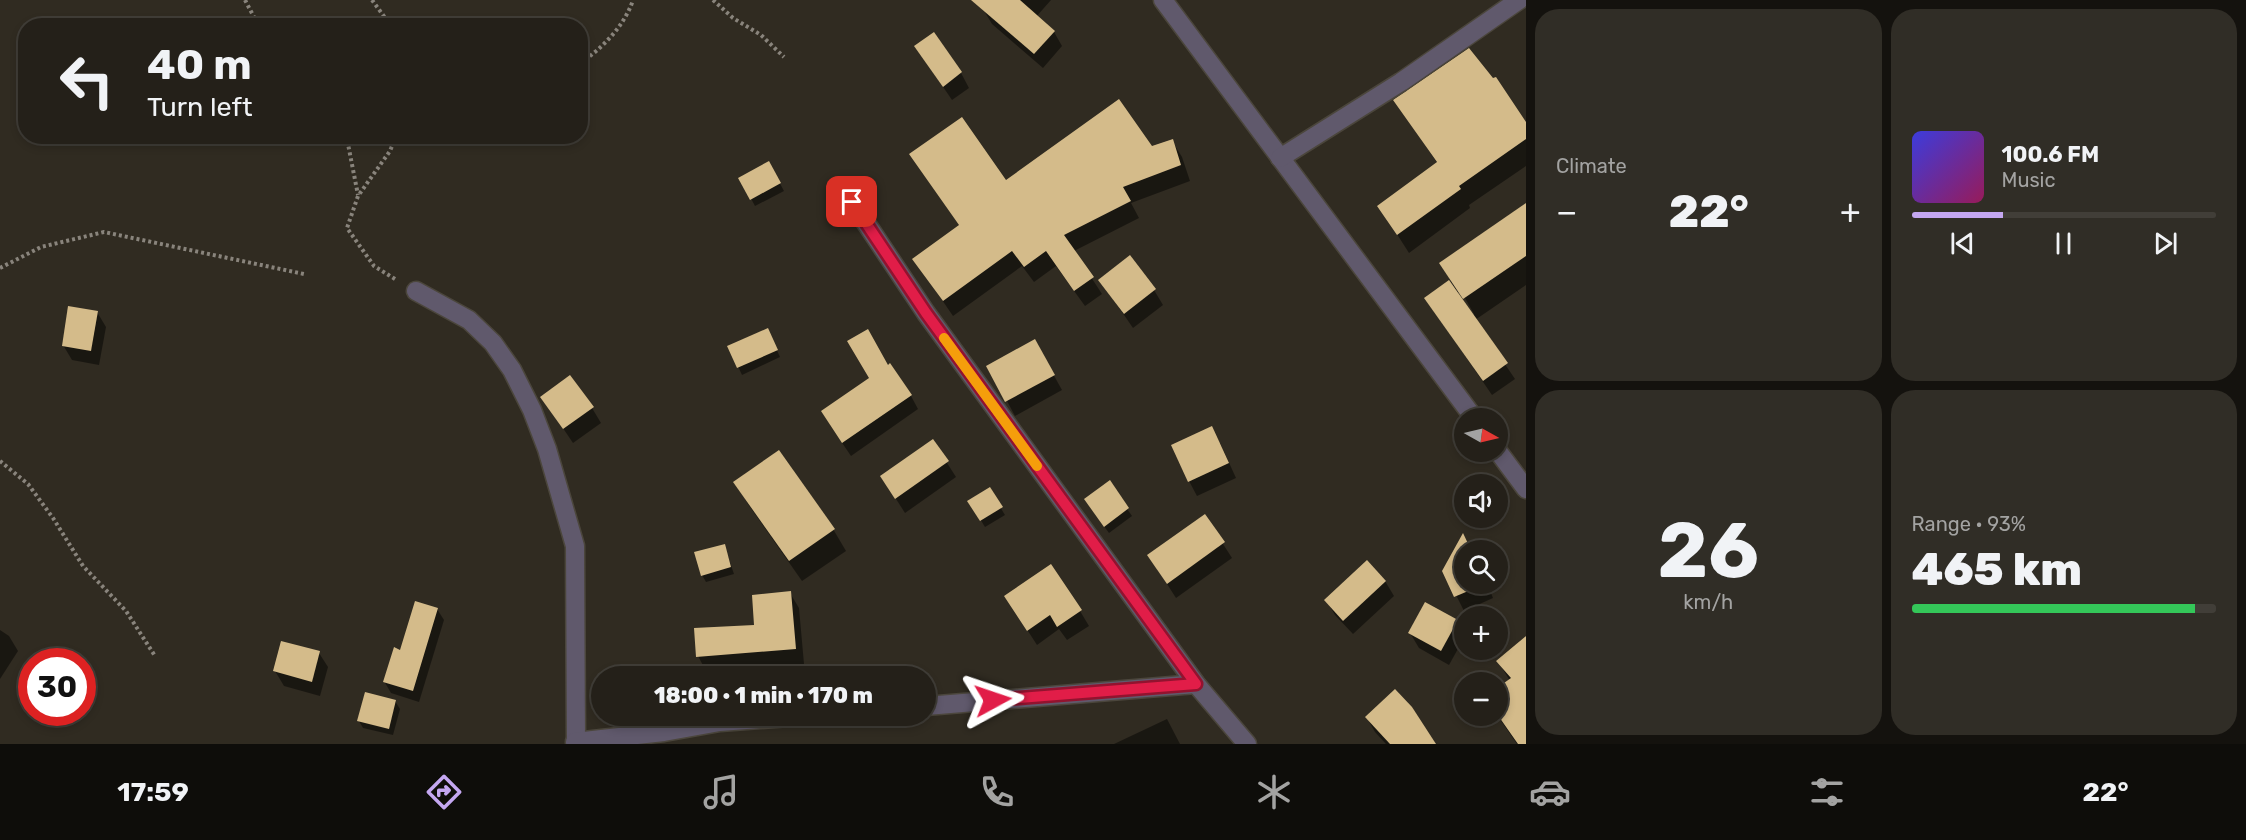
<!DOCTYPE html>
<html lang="en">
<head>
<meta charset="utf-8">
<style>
  :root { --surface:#242019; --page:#302d26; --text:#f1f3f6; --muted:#a3a3a2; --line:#413e38; --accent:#c4a7f1 }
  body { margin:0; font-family:Rubik,sans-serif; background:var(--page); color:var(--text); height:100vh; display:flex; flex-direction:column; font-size:22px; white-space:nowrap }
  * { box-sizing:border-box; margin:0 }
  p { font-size:20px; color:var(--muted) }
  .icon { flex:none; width:33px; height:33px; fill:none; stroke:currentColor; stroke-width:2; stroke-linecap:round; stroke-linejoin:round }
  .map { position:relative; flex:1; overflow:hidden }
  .panel { display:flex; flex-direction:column; gap:9px; padding:9px; background:#14120e; width:720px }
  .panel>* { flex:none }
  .top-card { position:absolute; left:18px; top:18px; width:570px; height:126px; border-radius:24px; box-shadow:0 3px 9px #0003,0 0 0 2px var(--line); background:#242019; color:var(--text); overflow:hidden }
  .needle { width:39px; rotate:98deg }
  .fabs { position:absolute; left:1454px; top:408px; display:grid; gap:12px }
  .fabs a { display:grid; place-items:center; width:54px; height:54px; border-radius:50%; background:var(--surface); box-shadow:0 3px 9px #0003,0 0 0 2px var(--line); font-size:30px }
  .speed { position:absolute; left:18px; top:648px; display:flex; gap:12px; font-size:30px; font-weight:700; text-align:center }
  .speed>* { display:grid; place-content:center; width:78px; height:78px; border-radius:50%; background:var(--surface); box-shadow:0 3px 9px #0003,0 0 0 2px var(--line); line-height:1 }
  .speed .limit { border:9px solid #d22; background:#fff; color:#111 }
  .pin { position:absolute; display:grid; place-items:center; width:51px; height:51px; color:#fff; margin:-26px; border-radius:12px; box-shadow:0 3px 9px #0006 }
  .me { position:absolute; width:66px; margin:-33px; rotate:85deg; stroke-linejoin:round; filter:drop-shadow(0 0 4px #0008) }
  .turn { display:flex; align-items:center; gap:21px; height:126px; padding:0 30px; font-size:27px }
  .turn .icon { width:78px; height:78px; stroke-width:2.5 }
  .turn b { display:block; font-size:42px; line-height:51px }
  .big { font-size:45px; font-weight:800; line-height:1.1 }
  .panel .widget { flex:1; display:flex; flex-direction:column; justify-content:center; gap:9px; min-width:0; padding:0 21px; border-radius:24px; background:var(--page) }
  .panel .dial { align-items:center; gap:0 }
  .dial b { font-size:78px; line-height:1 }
  .song { display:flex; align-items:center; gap:18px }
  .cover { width:72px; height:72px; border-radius:9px; background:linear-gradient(135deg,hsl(240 70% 55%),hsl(330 70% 35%)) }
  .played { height:6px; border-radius:3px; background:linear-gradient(90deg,var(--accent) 30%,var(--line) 30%) }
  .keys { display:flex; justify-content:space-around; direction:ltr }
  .heat { display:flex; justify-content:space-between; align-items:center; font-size:33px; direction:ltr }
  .charge { height:9px; border-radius:4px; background:linear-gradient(90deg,#34c759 93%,var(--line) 0) }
  .panel .tiles { flex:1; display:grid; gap:9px; grid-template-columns:repeat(2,1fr) }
  .trip { position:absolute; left:591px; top:666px; width:345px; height:60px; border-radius:30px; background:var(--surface); box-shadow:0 3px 9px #0003,0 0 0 2px var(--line); font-weight:800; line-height:60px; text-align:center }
  .tab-bar { display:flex; height:96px; justify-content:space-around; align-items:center; background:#0e0d0a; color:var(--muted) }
  .tab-bar .icon { width:42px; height:42px }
  .tab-bar .on { color:var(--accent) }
  .tab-bar b { font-size:27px; color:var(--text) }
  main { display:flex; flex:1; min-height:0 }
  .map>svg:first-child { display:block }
  .shadow { fill:#0007; fill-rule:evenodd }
  .building { fill:#d4bb8a }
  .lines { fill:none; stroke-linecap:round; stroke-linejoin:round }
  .street-casing { stroke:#4b463c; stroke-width:21 }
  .path { stroke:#89847c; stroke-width:4; stroke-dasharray:3 3; stroke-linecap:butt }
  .street { stroke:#60596c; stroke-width:18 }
  .route-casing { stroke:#92132f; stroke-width:15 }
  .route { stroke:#e11d48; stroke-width:10 }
  .slow { stroke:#f59e0b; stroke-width:10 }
</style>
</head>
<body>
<main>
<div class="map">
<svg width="1526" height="744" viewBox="0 0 1526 744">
  <rect width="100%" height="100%" fill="#302b21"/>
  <g class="shadow">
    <polygon points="991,0 1051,0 1036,17 1054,32 1062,46 1043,68 992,24 983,9"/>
    <polygon points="916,47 961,73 969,88 952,100"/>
    <polygon points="1395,101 1526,125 1526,166 1469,205 1470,208 1409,253 1379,206 1438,164"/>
    <polygon points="1172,141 1182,157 1190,181 1131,203 1139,218 1074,251 1102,294 1085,306 1056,266 1034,282 1022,266 953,316 914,259 960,226 921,170 1006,182 1152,148"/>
    <polygon points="769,163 784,191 755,206 740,178"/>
    <path d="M1526,204V285L1475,320L1515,379L1492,395L1426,299L1454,287L1441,263ZM1461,291L1474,314L1472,315L1458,293Z"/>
    <polygon points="1100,280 1154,290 1163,305 1133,328"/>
    <polygon points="97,312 106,327 99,365 72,360 63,345"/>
    <polygon points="771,337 780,357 742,375 729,347"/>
    <polygon points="1043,356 1062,390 1015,416 1007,401"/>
    <polygon points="888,367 911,396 918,409 851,456 830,425"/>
    <polygon points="542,397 592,408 601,423 573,443"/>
    <polygon points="933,441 956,477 905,513 882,477"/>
    <polygon points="1220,443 1236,478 1197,496 1189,481"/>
    <polygon points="735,482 833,529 846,551 802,581 748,504"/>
    <polygon points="1109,483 1132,516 1109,533 1090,507"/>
    <polygon points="989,489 1005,515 985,527 969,501"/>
    <polygon points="1205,516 1232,558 1176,598 1149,556"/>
    <polygon points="1463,536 1472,550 1464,550 1464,584 1487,584 1493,598 1464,611 1444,571"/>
    <polygon points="724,545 734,574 706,582 702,575"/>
    <polygon points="1385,581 1394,596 1353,634 1335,615 1326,600"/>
    <polygon points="790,593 799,608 804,664 706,671 698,656 756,627"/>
    <polygon points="437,609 444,620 419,702 391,693 384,681 401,652"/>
    <polygon points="1015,611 1080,611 1089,626 1067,640 1059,629 1037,645"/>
    <polygon points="1456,622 1464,635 1464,638 1449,665 1419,648 1410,633"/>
    <polygon points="0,630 9,636 18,651 0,679"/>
    <polygon points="1526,636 1526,744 1517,744 1497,715 1497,690 1510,681 1498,661"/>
    <polygon points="319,653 328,667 320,696 284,686 275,671"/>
    <polygon points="395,701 400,709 393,735 363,728 359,721"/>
    <polygon points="1367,718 1435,744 1386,744 1375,732"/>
    <polygon points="1167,719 1180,744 1114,744"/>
  </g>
  <g class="building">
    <polygon points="971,0 1020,0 1055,31 1034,54"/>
    <polygon points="934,32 962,72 943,87 914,46"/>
    <polygon points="1469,48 1493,78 1496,77 1526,122 1526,139 1459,186 1461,189 1397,235 1377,206 1437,162 1393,100"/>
    <polygon points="1119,99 1152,146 1173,139 1181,165 1123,187 1131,201 1064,235 1094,277 1074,291 1046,251 1024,267 1012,251 943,301 912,259 959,225 909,154 962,117 1006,180"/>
    <polygon points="769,161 781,183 750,200 738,178"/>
    <polygon points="1526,203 1526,256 1463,299 1439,263"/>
    <polygon points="1130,255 1156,289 1124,314 1098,280"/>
    <polygon points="1449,280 1508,363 1483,381 1424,298"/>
    <polygon points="68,306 98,311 91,351 62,346"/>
    <polygon points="768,328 778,350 737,368 727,346"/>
    <polygon points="868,329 888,365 890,363 912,395 842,443 821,411 869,378 847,341"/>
    <polygon points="1035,339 1055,375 1005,402 986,366"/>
    <polygon points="570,375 594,407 563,429 540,397"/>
    <polygon points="1212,426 1229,463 1188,482 1171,445"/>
    <polygon points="933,439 949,461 895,499 880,476"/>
    <polygon points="779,450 835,529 789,561 733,482"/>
    <polygon points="1110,480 1129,508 1104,527 1084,499"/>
    <polygon points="990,487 1003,507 980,521 967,501"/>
    <polygon points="1205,514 1225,542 1167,584 1147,555"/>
    <polygon points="1463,533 1471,550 1464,550 1464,584 1485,584 1454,597 1442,571"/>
    <polygon points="725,544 731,567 701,576 694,552"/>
    <polygon points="1367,560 1386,581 1343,621 1324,600"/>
    <polygon points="1051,564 1082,610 1057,627 1050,615 1027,631 1004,596"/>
    <polygon points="791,591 796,649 696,657 694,628 754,625 752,595"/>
    <polygon points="415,601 438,608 413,691 383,682 394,647 400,650"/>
    <polygon points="1425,602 1458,620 1441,651 1408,633"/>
    <polygon points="1526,636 1526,744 1518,744 1497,714 1497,688 1511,678 1496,661"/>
    <polygon points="281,641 320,651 312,682 273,671"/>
    <polygon points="1395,689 1412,707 1436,744 1390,744 1365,717"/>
    <polygon points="365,692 396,700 389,729 357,721"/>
  </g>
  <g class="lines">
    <defs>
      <g id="street">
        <polyline points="1163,0 1474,418"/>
        <polyline points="1280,158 1401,82 1519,0"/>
        <polyline points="852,202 926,313 1196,684 1247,744"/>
        <polyline points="416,291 469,320 493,343 512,370 532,410 547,449 575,546 576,744"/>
        <polyline points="1497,450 1526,489"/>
        <polyline points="926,706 1196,684"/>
        <polyline points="575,742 664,732 720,722 803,716"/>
      </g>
    </defs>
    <use href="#street" class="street-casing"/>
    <g class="path">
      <polyline points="245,0 255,19 261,26"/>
      <polyline points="372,0 391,26"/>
      <polyline points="713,0 733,18 761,35 784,57"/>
      <path d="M580,63C602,49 625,25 633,0"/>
      <polyline points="343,136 348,144 358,195"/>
      <polyline points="0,268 41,247 104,232 304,274"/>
      <polyline points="395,279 374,266 347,228 358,196 390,151 396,136"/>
      <polyline points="0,461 28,484 53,518 83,566 126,611 155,656"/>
    </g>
    <use href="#street" class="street"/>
  </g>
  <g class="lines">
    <defs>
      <polyline id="route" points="852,202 926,313 1196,684 993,700"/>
    </defs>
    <use href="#route" class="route-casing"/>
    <use href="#route" class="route"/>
    <polyline class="slow" points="944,338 1037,466"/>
  </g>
</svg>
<div class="fabs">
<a><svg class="needle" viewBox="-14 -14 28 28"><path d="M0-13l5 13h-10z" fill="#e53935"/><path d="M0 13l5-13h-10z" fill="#a3a3a2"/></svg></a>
<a><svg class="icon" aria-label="sound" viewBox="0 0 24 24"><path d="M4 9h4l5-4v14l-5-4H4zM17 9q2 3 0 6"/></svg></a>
<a><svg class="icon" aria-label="search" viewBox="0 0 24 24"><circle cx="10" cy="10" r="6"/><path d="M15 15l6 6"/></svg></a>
<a>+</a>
<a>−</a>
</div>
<div class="speed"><div class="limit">30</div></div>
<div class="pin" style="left:852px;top:202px;background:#d93025"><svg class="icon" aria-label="arrive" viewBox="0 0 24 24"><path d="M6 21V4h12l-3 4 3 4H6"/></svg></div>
<svg class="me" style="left:993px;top:700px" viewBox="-20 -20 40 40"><path d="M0-17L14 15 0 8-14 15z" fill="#e11d48" stroke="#fff" stroke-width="4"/></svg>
<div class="trip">18:00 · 1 min · 170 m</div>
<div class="top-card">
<div class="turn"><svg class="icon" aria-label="left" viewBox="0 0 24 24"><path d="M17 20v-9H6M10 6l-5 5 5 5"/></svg><div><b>40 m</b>Turn left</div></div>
</div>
</div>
<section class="panel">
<div class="tiles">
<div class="widget"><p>Climate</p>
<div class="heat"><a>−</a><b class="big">22°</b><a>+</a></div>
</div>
<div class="widget">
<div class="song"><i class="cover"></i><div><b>100.6 FM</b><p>Music</p></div></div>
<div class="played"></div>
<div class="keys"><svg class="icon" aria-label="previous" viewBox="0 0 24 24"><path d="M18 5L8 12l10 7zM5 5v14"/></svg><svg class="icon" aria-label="pause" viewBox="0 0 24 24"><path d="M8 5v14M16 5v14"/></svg><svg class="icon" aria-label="next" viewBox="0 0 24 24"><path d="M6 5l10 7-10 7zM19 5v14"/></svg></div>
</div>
<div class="widget dial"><b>26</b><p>km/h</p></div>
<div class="widget"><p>Range · 93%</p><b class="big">465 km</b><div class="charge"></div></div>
</div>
</section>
</main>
<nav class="tab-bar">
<b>17:59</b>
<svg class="icon on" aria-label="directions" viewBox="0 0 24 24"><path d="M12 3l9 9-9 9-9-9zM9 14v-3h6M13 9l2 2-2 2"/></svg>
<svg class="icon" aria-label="music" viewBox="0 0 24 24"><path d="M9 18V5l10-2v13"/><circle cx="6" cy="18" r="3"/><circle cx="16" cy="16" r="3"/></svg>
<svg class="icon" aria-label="phone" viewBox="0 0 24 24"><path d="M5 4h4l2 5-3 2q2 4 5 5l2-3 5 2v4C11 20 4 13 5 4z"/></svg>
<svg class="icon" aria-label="climate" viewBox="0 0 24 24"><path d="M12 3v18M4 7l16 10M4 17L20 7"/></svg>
<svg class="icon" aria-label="car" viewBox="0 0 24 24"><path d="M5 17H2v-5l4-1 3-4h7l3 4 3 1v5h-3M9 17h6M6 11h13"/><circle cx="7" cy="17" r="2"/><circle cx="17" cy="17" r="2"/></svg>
<svg class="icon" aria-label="filters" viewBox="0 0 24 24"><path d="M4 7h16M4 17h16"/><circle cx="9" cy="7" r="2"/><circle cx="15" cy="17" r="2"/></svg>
<b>22°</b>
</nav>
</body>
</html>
